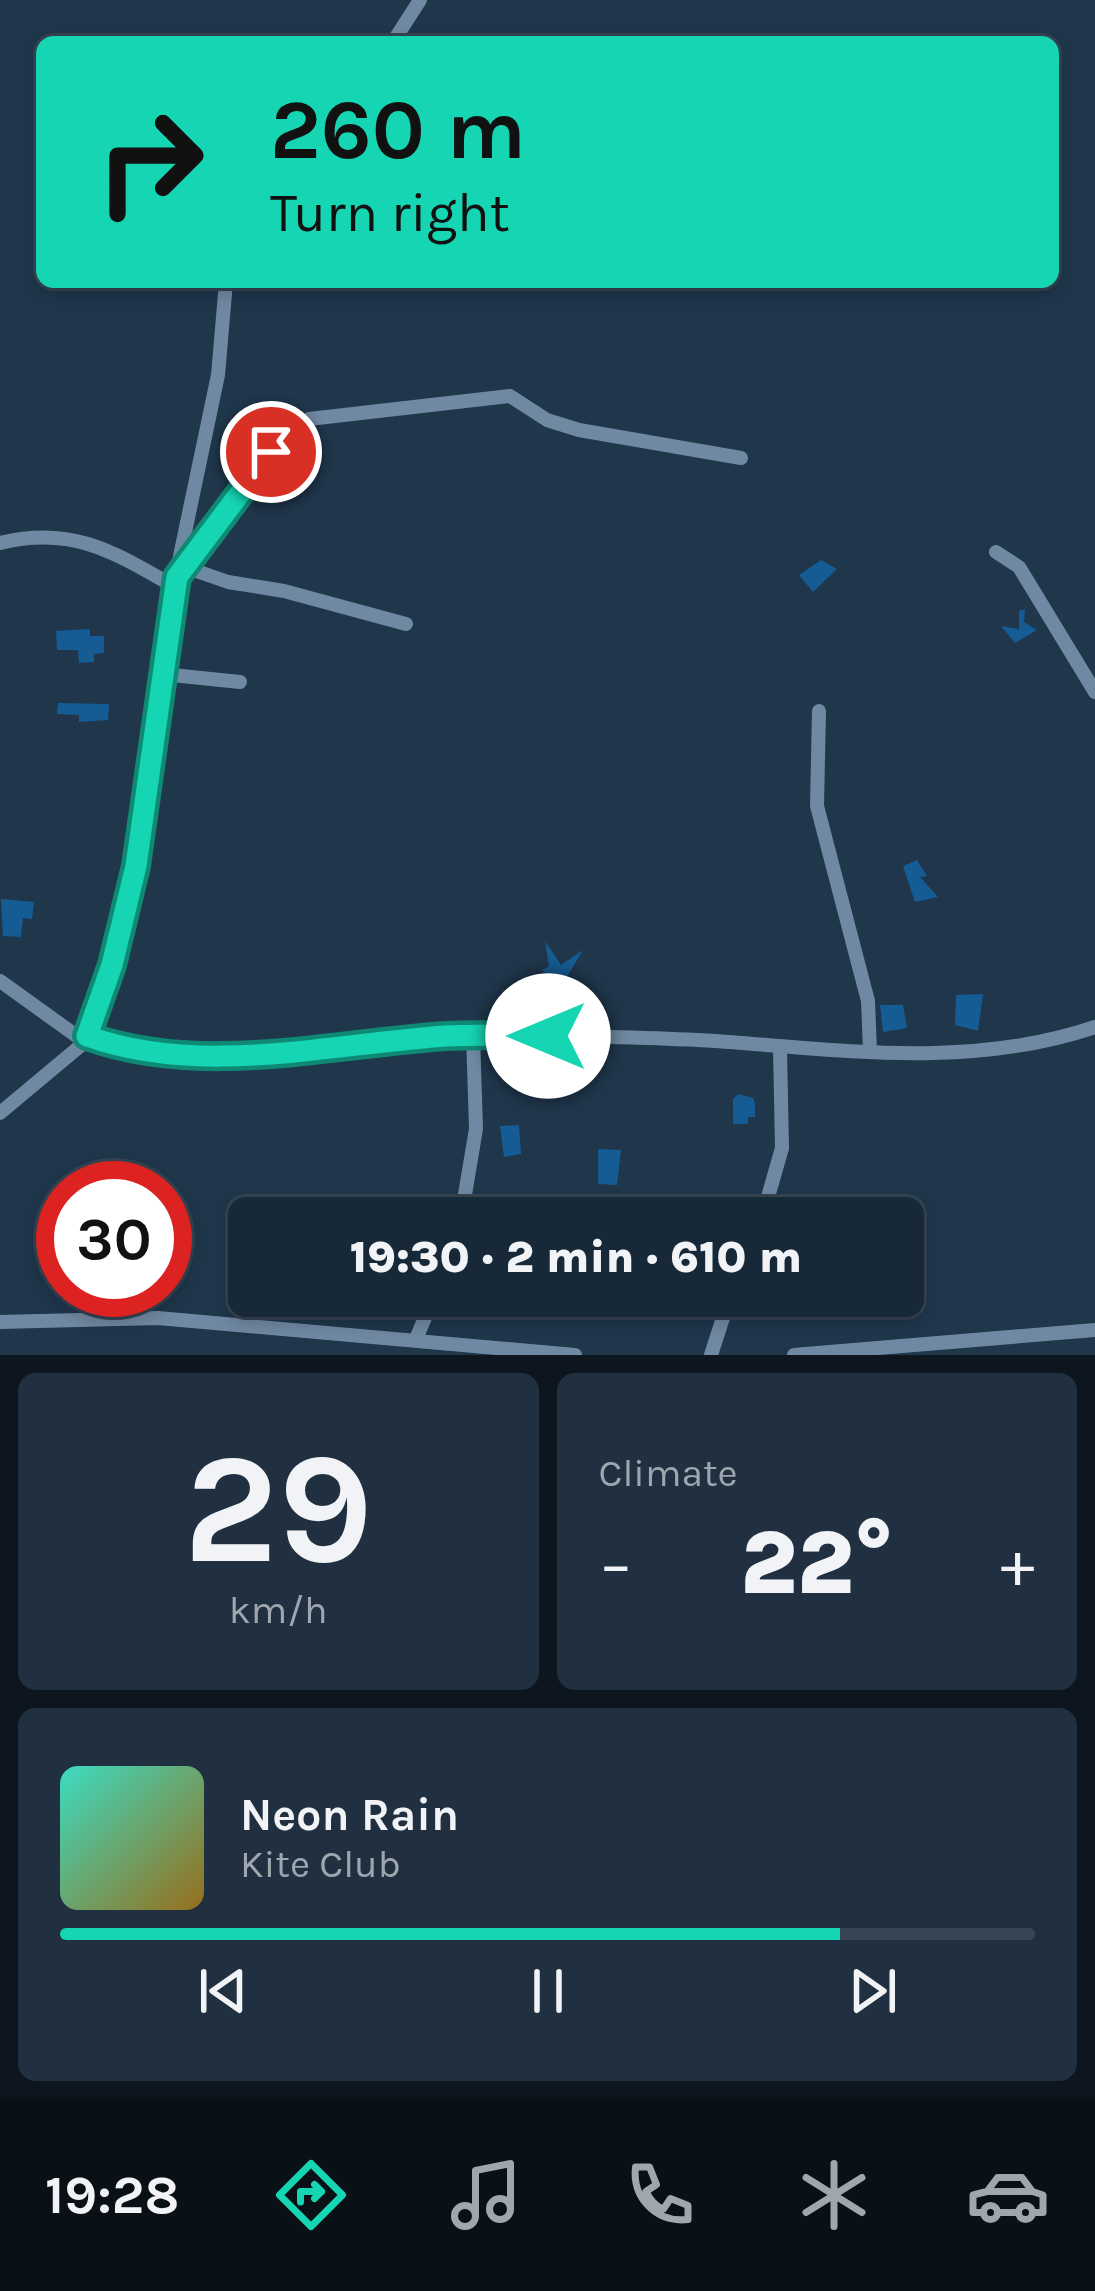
<!DOCTYPE html>
<html lang="en">
<head>
<meta charset="utf-8">
<style>
  :root { --surface:#172838; --page:#203040; --text:#f1f3f6; --muted:#9ea6ae; --line:#364453; --accent:#15d5b3 }
  body { margin:0; font-family:Karla,sans-serif; background:var(--page); color:var(--text); height:100vh; display:flex; flex-direction:column; font-size:45px; white-space:nowrap }
  * { box-sizing:border-box; margin:0 }
  p { font-size:39px; color:var(--muted) }
  .icon { flex:none; width:66px; height:66px; fill:none; stroke:currentColor; stroke-width:2; stroke-linecap:round; stroke-linejoin:round }
  .map { position:relative; height:1355px; overflow:hidden }
  .sheet { display:flex; flex-direction:column; gap:18px; padding:18px; background:#0d161f; flex:1 }
  .sheet>* { flex:none }
  .hud { position:absolute; left:36px; top:36px; width:1023px; height:252px; border-radius:18px; box-shadow:0 6px 18px #0003,0 0 0 3px var(--line); background:#15d5b3; color:#111; overflow:hidden }
  .speed { position:absolute; left:36px; top:1161px; display:flex; gap:24px; font-size:60px; font-weight:700; text-align:center }
  .speed>* { display:grid; place-content:center; width:156px; height:156px; border-radius:50%; background:var(--surface); box-shadow:0 6px 18px #0003,0 0 0 3px var(--line); line-height:1 }
  .speed .limit { border:18px solid #d22; background:#fff; color:#111 }
  .pin { position:absolute; display:grid; place-items:center; width:102px; height:102px; color:#fff; margin:-51px; border:6px solid #fff; border-radius:50%; box-shadow:0 3px 12px #0007 }
  .me { position:absolute; width:132px; margin:-66px; rotate:270deg; stroke-linejoin:round; filter:drop-shadow(0 0 9px #0008) }
  .turn { display:flex; align-items:center; gap:42px; height:252px; padding:0 36px; font-size:54px }
  .turn .icon { width:156px; height:156px; stroke-width:2.5 }
  .turn b { display:block; font-size:84px; line-height:102px }
  .big { font-size:90px; font-weight:800; line-height:1.1 }
  .sheet .tile { flex:1; display:flex; flex-direction:column; justify-content:center; gap:18px; min-width:0; padding:0 42px; border-radius:18px; background:var(--page) }
  .sheet .dial { align-items:center; gap:0 }
  .dial b { font-size:156px; line-height:1 }
  .song { display:flex; align-items:center; gap:36px }
  .cover { width:144px; height:144px; border-radius:18px; background:linear-gradient(135deg,hsl(170 70% 55%),hsl(40 70% 35%)) }
  .played { height:12px; border-radius:6px; background:linear-gradient(90deg,var(--accent) 80%,var(--line) 80%) }
  .keys { display:flex; justify-content:space-around; direction:ltr }
  .heat { display:flex; justify-content:space-between; align-items:center; font-size:66px; direction:ltr }
  .sheet .tiles { flex:1; display:grid; gap:18px; grid-template-columns:1fr 1fr }
  .tile:last-child { grid-column:span 2 }
  .trip { position:absolute; left:228px; top:1197px; width:696px; height:120px; border-radius:18px; background:var(--surface); box-shadow:0 6px 18px #0003,0 0 0 3px var(--line); font-weight:800; line-height:120px; text-align:center }
  .dock { display:flex; height:192px; justify-content:space-around; align-items:center; background:#091016; color:var(--muted) }
  .dock .icon { width:84px; height:84px }
  .dock .active { color:var(--accent) }
  .dock b { font-size:54px; color:var(--text) }
  .map>svg:first-child { display:block }
  .building { fill:#165c94 }
  .lines { fill:none; stroke-linecap:round; stroke-linejoin:round }
  .minor { stroke:#7089a2; stroke-width:14 }
  .route-casing { stroke:#0e8a74; stroke-width:30 }
  .route { stroke:#15d5b3; stroke-width:21 }
</style>
</head>
<body>
<div class="map">
<svg width="1095" height="1355" viewBox="0 0 1095 1355">
  <rect width="100%" height="100%" fill="#1f364b"/>
  <g class="building">
    <polygon points="821,560 837,569 813,592 799,575"/>
    <polygon points="1025,609 1024,622 1037,630 1015,643 1001,626 1019,629 1019,611"/>
    <polygon points="90,629 90,636 104,636 104,653 94,654 94,662 79,663 78,650 57,650 56,631"/>
    <polygon points="58,703 109,704 108,720 79,722 79,715 57,714"/>
    <polygon points="917,860 927,876 920,877 938,897 915,902 903,866"/>
    <polygon points="1,899 34,902 32,919 23,918 21,937 3,936"/>
    <polygon points="545,941 561,965 583,950 561,987 550,985 552,978 542,970 549,966"/>
    <polygon points="983,994 978,1031 955,1025 956,995"/>
    <polygon points="880,1005 903,1005 907,1028 883,1032"/>
    <rect x="515" y="1066" width="20" height="23"/>
    <polygon points="739,1094 753,1098 755,1104 755,1117 748,1117 748,1124 733,1124 733,1099"/>
    <polygon points="519,1125 521,1154 504,1157 500,1126"/>
    <polygon points="598,1149 621,1150 617,1185 598,1184"/>
  </g>
  <g class="lines">
    <g class="minor">
      <polyline points="393,42 420,0"/>
      <path d="M0,543C72,525 114,552 175,587"/>
      <polyline points="996,552 1019,567 1095,692"/>
      <polyline points="185,567 228,582 284,591 406,624"/>
      <path d="M180,573C220,523 253,451 309,419L510,396L547,420L579,430L741,458"/>
      <polyline points="162,674 240,682"/>
      <polyline points="819,711 817,806 868,1001 870,1051"/>
      <polyline points="0,981 85,1042"/>
      <path d="M87,1036C213,1081 349,1034 477,1035C557,1036 636,1036 715,1041C843,1050 971,1069 1095,1027"/>
      <polyline points="0,1113 85,1042 113,965 136,866 180,556 218,375 226,282"/>
      <polyline points="461,1218 476,1129 473,1035"/>
      <polyline points="762,1218 782,1148 780,1048"/>
      <polyline points="0,1322 158,1318 575,1355"/>
      <polyline points="416,1339 434,1296"/>
      <polyline points="711,1355 730,1296"/>
      <polyline points="794,1355 1095,1330"/>
    </g>
  </g>
  <g class="lines">
    <defs>
      <path id="route" d="M271,452L177,577L136,866L112,965L87,1036C200,1077 330,1044 446,1036C480,1034 514,1036 548,1036"/>
    </defs>
    <use href="#route" class="route-casing"/>
    <use href="#route" class="route"/>
  </g>
</svg>
<div class="speed"><div class="limit">30</div></div>
<div class="pin" style="left:271px;top:452px;background:#d93025"><svg class="icon" aria-label="arrive" viewBox="0 0 24 24"><path d="M6 21V4h12l-3 4 3 4H6"/></svg></div>
<svg class="me" style="left:548px;top:1036px" viewBox="-20 -20 40 40"><circle r="19" fill="#fff"/><path d="M0-13L10 11 0 6-10 11z" fill="#15d5b3"/></svg>
<div class="trip">19:30 · 2 min · 610 m</div>
<div class="hud">
<div class="turn"><svg class="icon" aria-label="right" viewBox="0 0 24 24"><path d="M7 20v-9h11M14 6l5 5-5 5"/></svg><div><b>260 m</b>Turn right</div></div>
</div>
</div>
<section class="sheet">
<div class="tiles">
<div class="tile dial"><b>29</b><p>km/h</p></div>
<div class="tile"><p>Climate</p>
<div class="heat"><a>−</a><b class="big">22°</b><a>+</a></div>
</div>
<div class="tile">
<div class="song"><i class="cover"></i><div><b>Neon Rain</b><p>Kite Club</p></div></div>
<div class="played"></div>
<div class="keys"><svg class="icon" aria-label="previous" viewBox="0 0 24 24"><path d="M18 5L8 12l10 7zM5 5v14"/></svg><svg class="icon" aria-label="pause" viewBox="0 0 24 24"><path d="M8 5v14M16 5v14"/></svg><svg class="icon" aria-label="next" viewBox="0 0 24 24"><path d="M6 5l10 7-10 7zM19 5v14"/></svg></div>
</div>
</div>
</section>
<nav class="dock">
<b>19:28</b>
<svg class="icon active" aria-label="directions" viewBox="0 0 24 24"><path d="M12 3l9 9-9 9-9-9zM9 14v-3h6M13 9l2 2-2 2"/></svg>
<svg class="icon" aria-label="music" viewBox="0 0 24 24"><path d="M9 18V5l10-2v13"/><circle cx="6" cy="18" r="3"/><circle cx="16" cy="16" r="3"/></svg>
<svg class="icon" aria-label="phone" viewBox="0 0 24 24"><path d="M5 4h4l2 5-3 2q2 4 5 5l2-3 5 2v4C11 20 4 13 5 4z"/></svg>
<svg class="icon" aria-label="climate" viewBox="0 0 24 24"><path d="M12 3v18M4 7l16 10M4 17L20 7"/></svg>
<svg class="icon" aria-label="car" viewBox="0 0 24 24"><path d="M5 17H2v-5l4-1 3-4h7l3 4 3 1v5h-3M9 17h6M6 11h13"/><circle cx="7" cy="17" r="2"/><circle cx="17" cy="17" r="2"/></svg>
</nav>
</body>
</html>
